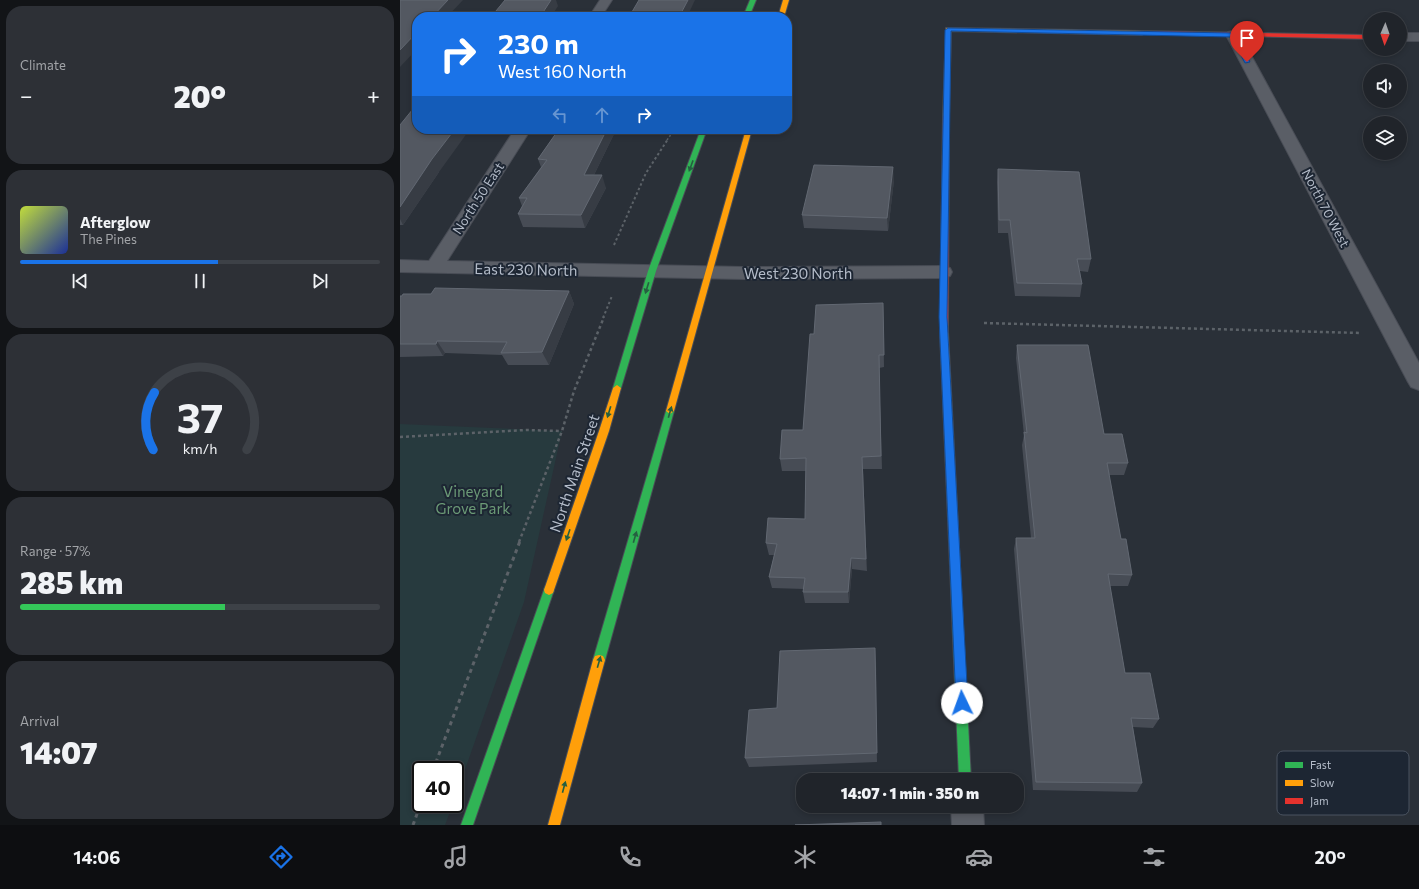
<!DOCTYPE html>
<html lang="en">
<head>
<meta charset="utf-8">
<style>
  :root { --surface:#20242a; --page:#2d3036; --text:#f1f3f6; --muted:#a2a4a8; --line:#3d4147; --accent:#1a73e8 }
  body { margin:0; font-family:Commissioner,sans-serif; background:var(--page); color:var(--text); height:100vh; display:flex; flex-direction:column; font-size:15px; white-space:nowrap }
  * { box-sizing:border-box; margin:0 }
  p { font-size:13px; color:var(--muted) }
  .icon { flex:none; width:22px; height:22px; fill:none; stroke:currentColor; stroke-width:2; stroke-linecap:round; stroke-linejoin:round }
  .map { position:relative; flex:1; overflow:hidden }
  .drawer { display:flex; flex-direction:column; gap:6px; padding:6px; background:#121417; width:400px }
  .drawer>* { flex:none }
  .hud { position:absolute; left:12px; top:12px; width:380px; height:122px; border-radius:16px; box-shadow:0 2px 6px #0003,0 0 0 1px var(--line); background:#1a73e8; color:#fff; overflow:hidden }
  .needle { width:26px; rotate:182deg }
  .controls { position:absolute; left:963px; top:12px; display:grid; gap:8px }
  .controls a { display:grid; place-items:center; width:44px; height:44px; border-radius:50%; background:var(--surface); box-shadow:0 2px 6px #0003,0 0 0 1px var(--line); font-size:20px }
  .speed { position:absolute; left:12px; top:761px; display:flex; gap:8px; font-size:20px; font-weight:700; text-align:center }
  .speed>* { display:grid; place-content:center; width:52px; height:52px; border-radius:50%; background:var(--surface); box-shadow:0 2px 6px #0003,0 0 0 1px var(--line); line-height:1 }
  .speed .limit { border:2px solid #111; border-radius:6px; background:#fff; color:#111 }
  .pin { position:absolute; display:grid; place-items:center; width:34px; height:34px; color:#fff; margin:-41px -17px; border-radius:50% 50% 50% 0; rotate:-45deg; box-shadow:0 0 4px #0007 }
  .pin .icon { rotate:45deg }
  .me { position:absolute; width:44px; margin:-22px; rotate:357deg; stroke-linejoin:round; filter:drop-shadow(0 0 3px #0008) }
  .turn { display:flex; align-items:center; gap:14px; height:84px; padding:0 20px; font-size:18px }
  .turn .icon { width:52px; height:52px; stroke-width:2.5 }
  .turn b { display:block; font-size:28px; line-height:34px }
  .lanes { display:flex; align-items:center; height:38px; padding:0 20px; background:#0003; justify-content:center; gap:20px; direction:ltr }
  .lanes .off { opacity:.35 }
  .big { font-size:30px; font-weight:800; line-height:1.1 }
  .drawer .tile { flex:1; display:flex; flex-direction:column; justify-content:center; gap:6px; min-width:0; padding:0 14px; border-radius:16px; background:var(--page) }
  .drawer .dial { align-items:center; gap:0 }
  .dial svg { height:104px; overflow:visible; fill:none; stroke:var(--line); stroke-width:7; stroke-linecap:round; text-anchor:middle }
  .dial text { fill:var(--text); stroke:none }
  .song { display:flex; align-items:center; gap:12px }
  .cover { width:48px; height:48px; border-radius:6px; background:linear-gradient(135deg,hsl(70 70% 55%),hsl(230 70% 35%)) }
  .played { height:4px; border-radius:2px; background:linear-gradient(90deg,var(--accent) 55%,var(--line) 55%) }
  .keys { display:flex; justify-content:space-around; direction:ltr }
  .heat { display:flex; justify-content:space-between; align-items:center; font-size:22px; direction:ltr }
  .charge { height:6px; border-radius:3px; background:linear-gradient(90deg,#34c759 57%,var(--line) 0) }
  .trip { position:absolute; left:396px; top:773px; width:228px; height:40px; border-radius:16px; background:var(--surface); box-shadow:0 2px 6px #0003,0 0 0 1px var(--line); font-weight:800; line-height:40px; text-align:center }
  .tab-bar { display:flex; height:64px; justify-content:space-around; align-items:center; background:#0d0e11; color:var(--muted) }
  .tab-bar .icon { width:28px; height:28px }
  .tab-bar .on { color:var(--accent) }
  .tab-bar b { font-size:18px; color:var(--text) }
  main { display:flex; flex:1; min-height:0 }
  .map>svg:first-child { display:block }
  .green { fill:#273a3e }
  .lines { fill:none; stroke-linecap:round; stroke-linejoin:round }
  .street-casing { stroke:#484c55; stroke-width:2 }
  .fast-casing { stroke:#484c55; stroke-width:2 }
  .slow-casing { stroke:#484c55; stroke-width:2 }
  .jam-casing { stroke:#484c55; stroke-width:2 }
  .path-far3 { stroke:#5c6268; stroke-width:1.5; stroke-dasharray:2 2; stroke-linecap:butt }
  .path-far2 { stroke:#5c6268; stroke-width:2; stroke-dasharray:2.5 2.5; stroke-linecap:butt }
  .path-far1 { stroke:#5c6268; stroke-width:2.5; stroke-dasharray:3 3; stroke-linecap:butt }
  .path { stroke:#5c6268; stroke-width:3; stroke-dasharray:4 4; stroke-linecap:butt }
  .street { fill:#5a5e66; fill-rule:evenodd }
  .fast { fill:#30b455; fill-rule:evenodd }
  .slow { fill:#ff9f0a; fill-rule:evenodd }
  .jam { fill:#e5322d; fill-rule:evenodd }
  .wall { fill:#474c55 }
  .shaded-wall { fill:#373c44 }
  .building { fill:#535861; stroke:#626872 }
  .oneway { fill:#255f41 }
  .route { fill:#1a73e8; stroke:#114b97 }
  .labels { text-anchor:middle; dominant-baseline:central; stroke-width:4; stroke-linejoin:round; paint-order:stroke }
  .far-street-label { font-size:13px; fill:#b4bcc9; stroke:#1d2633 }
  .street-label { font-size:15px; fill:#b4bcc9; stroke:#1d2633 }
  .park-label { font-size:15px; fill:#6b9a76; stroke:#1d2633 }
  .key { fill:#1d2633; stroke:#4a5360; stroke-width:1 }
  .key-label { font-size:11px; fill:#b4bcc9 }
</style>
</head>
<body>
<main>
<section class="drawer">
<div class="tile"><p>Climate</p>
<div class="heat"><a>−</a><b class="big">20°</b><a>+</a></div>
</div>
<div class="tile">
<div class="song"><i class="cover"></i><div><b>Afterglow</b><p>The Pines</p></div></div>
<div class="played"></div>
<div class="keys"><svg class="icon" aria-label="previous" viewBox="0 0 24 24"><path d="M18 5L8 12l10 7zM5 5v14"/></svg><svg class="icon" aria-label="pause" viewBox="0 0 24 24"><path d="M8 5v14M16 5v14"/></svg><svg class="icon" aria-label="next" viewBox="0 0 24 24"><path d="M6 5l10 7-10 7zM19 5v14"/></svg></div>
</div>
<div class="tile dial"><svg viewBox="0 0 100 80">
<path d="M14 69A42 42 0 1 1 86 69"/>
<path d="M14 69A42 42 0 0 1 15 25" stroke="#1a73e8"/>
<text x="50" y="56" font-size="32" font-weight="700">37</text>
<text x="50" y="72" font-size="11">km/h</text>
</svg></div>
<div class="tile"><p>Range · 57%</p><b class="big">285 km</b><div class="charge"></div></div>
<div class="tile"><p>Arrival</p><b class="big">14:07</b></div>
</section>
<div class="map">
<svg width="1019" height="825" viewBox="0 0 1019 825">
  <rect width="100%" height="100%" fill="#2a3038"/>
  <polygon class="green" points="0,424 162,431 124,602 55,798 55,770 21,770 21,804 53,804 45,825 0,825"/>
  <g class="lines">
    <defs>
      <g id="street">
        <polygon points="200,0 212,0 201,17 189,17"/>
        <polygon points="833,31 838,32 840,35 1019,363 1019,390 1011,387 1008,382 826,35 828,32"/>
        <rect x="1000" y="33" width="19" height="8"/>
        <polygon points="115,129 131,129 47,261 343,267 543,266 550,268 552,272 550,276 543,278 343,279 0,272 0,260 29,261"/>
        <polygon points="551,806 583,806 584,825 552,825"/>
      </g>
      <g id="fast">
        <polygon points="350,0 356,0 349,17 343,17"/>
        <polygon points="301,129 307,129 256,271 221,388 217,391 214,390 213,388 248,271"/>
        <polygon points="270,408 274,411 205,660 203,664 199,665 195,664 193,660 266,411"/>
        <polygon points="555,561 559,563 560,566 571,780 559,780 550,566 551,563"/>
        <polygon points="149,585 153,587 154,590 73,825 61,825 144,590 145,587"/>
      </g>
      <g id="slow">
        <polygon points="383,0 389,0 384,17 378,17"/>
        <polygon points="546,28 742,31 745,33 742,35 551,31 549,116 546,118 543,116"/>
        <polygon points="346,129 352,129 274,411 270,414 266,411"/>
        <polygon points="544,329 548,332 560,566 559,569 555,571 551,569 550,566 540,332"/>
        <polygon points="217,385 221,388 209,431 154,590 153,593 149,595 145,593 144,590 199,431 213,388"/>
        <polygon points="199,655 203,656 205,660 160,825 148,825 193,660 195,656"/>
      </g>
      <g id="jam">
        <polygon points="742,31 970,35 970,39 740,34 740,32"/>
        <polygon points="546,114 549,116 548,332 544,335 540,332 543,116"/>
      </g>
    </defs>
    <use href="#street" class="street-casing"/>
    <use href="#fast" class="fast-casing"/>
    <use href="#slow" class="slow-casing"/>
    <use href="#jam" class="jam-casing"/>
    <polyline class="path-far3" points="267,140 275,129"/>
    <g class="path-far2">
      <polyline points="214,245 246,173 268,139"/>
      <polyline points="203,318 212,296"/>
    </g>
    <g class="path-far1">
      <polyline points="584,323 961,333"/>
      <polyline points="0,437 126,430 162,431"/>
      <polyline points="119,542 162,431 174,391 204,317"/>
    </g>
    <g class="path">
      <polyline points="33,770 120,541"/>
      <polyline points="13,825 21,803"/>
    </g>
    <use href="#street" class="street"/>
    <use href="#fast" class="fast"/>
    <use href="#slow" class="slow"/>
    <use href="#jam" class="jam"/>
  </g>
  <g class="wall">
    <polygon points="0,125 39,172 3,225 0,225"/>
    <polygon points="159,129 233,129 231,133 215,132 194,175 206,188 185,228 123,227 118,214 122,206 119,198 141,167 138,159"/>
    <polygon points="598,169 691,259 688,272 680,271 682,284 680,297 615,296 608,233 598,233 597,182"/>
    <polygon points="494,180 488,231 404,228 402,215"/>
    <polygon points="169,291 174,304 149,365 108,365 102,355 45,353 43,356 0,357 0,296 31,294"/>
    <polygon points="483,303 484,367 479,368 482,469 463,469 467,571 452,569 449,603 405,603 403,592 404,589 372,588 369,577 374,555 369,555 366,543 405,519 406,471 382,471 380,459 403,430 414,334"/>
    <polygon points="617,345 704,434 728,463 724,475 709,475 721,539 732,575 728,586 710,586 725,673 759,719 753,728 733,727 742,783 737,792 633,790 614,549 616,538 631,538 622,445 624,435 616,358"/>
    <polygon points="476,658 477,762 349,767 345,758 377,708"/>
  </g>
  <g class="shaded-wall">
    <polygon points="48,0 63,0 47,17 32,17"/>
    <polygon points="149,0 156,0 158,6 151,17 140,17"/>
    <polygon points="288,0 295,0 287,17 279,17"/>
    <polygon points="17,32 17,49 0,67 0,50"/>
    <polygon points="55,129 70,129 39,172 3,225 0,219 0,207 32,159"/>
    <polygon points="207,129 214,129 215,132 188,187 184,175"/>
    <polygon points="230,129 233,129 231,133"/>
    <polygon points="493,167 494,180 488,231 487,218"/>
    <polygon points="202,175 206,188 185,228 181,215"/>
    <polygon points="169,291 174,304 149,365 142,352"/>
    <polygon points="37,341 45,353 43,356 36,344"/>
    <polygon points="462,457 463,469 467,571 466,559"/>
    <polygon points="451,558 452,569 449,603 448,592"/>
    <polygon points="475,648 476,658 477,762 477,753"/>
  </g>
  <g class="building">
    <polygon points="0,0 48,0 32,17 17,17 17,32 0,50"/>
    <polygon points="105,0 151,0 140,17 91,17"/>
    <polygon points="239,0 288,0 279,17 229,17"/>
    <polygon points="17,104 17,129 55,129 32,159 0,207 0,125"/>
    <polygon points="159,129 207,129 184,175 202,175 181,215 118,214 127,198 119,198 147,160 138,159"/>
    <polygon points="414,165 493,167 487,218 402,215"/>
    <polygon points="598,169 679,172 691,259 677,259 682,284 617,283 610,220 599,220"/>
    <polygon points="35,288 169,291 142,352 101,353 107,342 37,341 36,344 0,344 0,296 2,296 3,294 31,294"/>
    <polygon points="483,303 484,355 479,355 481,456 462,457 466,559 451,558 448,592 403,592 405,578 369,577 377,544 366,543 368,518 405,519 406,458 380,459 382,430 403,430 410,334 414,334 416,305"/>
    <polygon points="617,345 688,345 704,434 722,434 728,463 707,463 721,539 726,539 732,575 708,574 725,673 750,673 759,719 731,718 742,783 636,782 616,538 635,538 624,432 627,433"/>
    <polygon points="475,648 477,753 345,758 349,710 377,708 380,651"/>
    <polygon points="481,822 481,825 395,825"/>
  </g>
  <defs><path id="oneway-solid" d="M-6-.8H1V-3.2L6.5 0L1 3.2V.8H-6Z"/></defs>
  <g class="oneway">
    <use href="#oneway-solid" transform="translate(291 166) rotate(110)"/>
    <use href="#oneway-solid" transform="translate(247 288) rotate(107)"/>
    <use href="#oneway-solid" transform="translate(209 412) rotate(107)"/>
    <use href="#oneway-solid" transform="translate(270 412) rotate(-74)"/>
    <use href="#oneway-solid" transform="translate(168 535) rotate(109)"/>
    <use href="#oneway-solid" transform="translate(235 537) rotate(-74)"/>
    <use href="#oneway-solid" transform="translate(199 662) rotate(-74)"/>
    <use href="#oneway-solid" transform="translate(164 787) rotate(-75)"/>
  </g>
  <polygon class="route" points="548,28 833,33 835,35 850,62 845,63 831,37 551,31 547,317 568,703 566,707 562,709 557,707 556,703 539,317 545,30"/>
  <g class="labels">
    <g class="far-street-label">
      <text transform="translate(78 198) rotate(-57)">North 50 East</text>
      <text transform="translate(926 208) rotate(62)">North 70 West</text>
    </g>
    <g class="street-label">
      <text transform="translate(126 269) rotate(1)">East 230 North</text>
      <text x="398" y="273">West 230 North</text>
      <text transform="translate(174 473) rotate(-71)">North Main Street</text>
    </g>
    <g class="park-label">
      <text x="73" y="491">Vineyard<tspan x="73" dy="17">Grove Park</tspan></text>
    </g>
  </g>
  <rect x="877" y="751" width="132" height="64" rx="6" class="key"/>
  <rect x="885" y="762" width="18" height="6" fill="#30b455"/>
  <rect x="885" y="780" width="18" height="6" fill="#ff9f0a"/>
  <rect x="885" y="798" width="18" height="6" fill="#e5322d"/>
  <g class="key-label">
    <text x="910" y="769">Fast</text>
    <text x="910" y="787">Slow</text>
    <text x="910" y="805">Jam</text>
  </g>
</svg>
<div class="controls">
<a><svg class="needle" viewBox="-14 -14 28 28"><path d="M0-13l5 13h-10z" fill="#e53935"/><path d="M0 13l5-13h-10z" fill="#a2a4a8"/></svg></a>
<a><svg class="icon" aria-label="sound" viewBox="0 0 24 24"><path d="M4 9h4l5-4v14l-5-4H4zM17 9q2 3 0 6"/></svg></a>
<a><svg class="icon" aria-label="layers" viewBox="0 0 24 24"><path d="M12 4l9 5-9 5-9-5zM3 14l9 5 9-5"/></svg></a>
</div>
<div class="speed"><div class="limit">40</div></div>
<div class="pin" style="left:847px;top:62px;background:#d93025"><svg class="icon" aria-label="arrive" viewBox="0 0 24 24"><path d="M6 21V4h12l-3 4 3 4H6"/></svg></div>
<svg class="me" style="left:562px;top:703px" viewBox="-20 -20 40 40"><circle r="19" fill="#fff"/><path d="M0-13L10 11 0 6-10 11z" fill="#1a73e8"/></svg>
<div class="trip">14:07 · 1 min · 350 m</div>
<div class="hud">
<div class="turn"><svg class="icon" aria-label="right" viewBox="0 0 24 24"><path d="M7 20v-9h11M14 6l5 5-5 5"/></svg><div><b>230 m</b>West 160 North</div></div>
<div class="lanes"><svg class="icon off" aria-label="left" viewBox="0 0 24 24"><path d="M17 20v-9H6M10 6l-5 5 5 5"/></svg><svg class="icon off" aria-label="ahead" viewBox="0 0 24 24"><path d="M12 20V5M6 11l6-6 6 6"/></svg><svg class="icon" aria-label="right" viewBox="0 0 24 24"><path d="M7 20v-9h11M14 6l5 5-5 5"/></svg></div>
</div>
</div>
</main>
<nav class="tab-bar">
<b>14:06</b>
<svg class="icon on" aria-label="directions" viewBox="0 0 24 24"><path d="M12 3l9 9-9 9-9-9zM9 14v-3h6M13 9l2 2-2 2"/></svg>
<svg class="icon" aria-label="music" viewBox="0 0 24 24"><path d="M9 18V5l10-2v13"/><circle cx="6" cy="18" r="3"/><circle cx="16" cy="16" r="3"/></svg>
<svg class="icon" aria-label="phone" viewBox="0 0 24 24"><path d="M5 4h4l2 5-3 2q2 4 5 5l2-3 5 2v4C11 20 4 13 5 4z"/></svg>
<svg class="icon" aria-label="climate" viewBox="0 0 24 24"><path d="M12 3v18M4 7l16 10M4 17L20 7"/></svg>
<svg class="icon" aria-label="car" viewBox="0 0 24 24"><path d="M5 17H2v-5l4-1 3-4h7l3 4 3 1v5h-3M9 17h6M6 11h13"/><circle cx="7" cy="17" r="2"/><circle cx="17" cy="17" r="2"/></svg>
<svg class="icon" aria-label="filters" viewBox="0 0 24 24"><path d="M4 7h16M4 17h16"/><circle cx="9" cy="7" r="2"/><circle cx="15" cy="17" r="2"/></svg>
<b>20°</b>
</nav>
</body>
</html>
